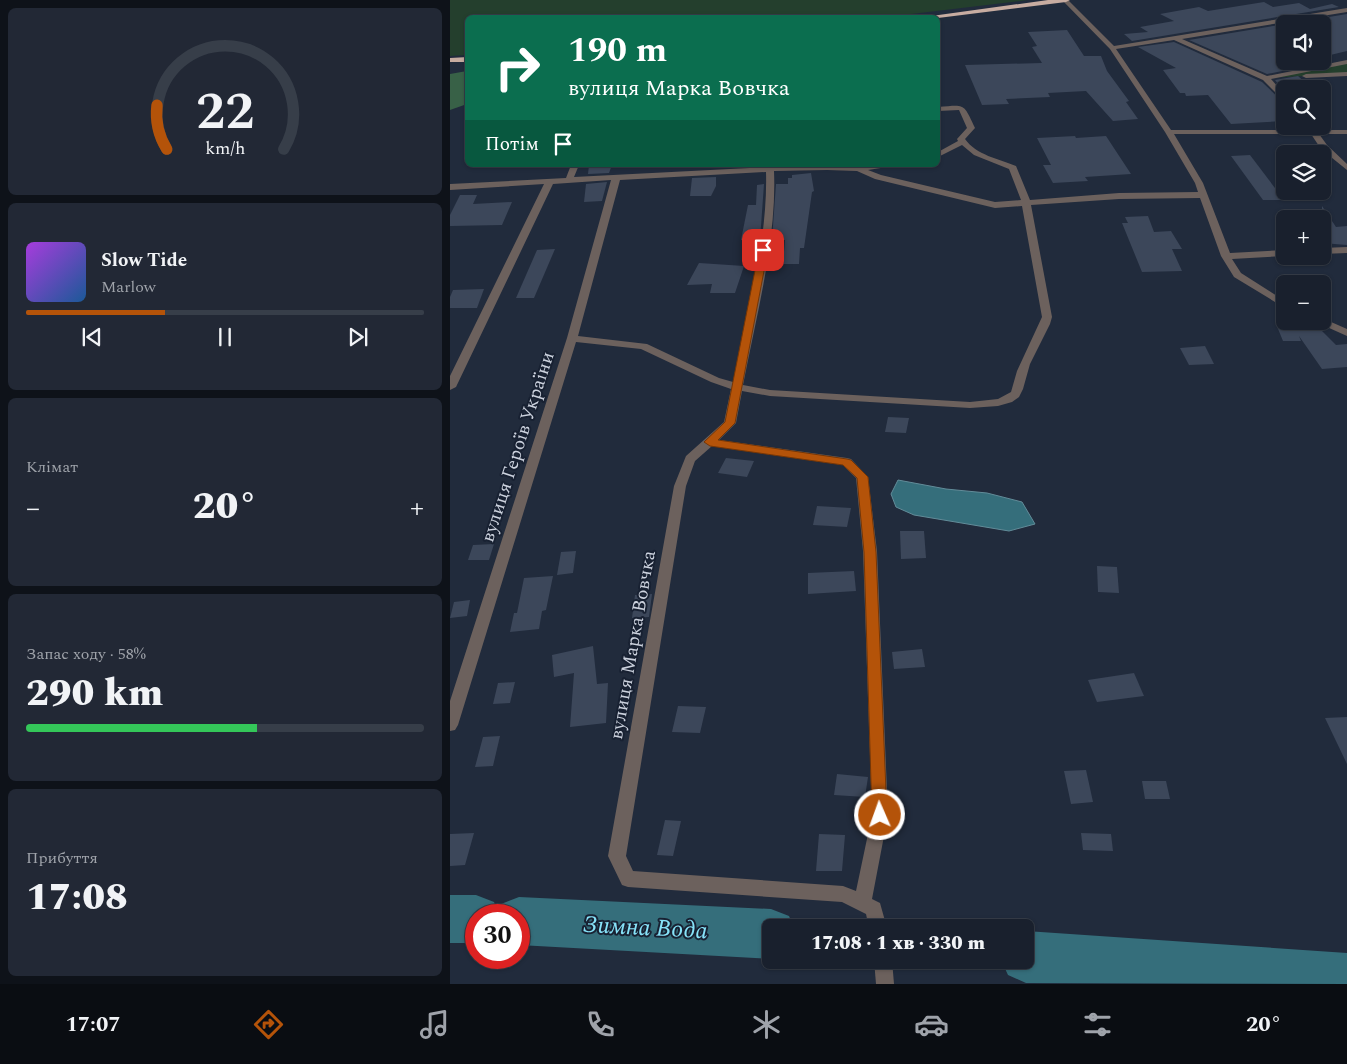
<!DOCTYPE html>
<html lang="uk">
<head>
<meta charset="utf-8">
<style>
  :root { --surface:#19202d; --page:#222835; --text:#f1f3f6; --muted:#9fa3aa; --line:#373e49; --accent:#b45309 }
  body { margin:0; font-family:Spectral,serif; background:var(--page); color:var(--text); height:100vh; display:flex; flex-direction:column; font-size:19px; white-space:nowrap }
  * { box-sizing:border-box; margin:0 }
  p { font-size:16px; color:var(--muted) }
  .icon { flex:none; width:28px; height:28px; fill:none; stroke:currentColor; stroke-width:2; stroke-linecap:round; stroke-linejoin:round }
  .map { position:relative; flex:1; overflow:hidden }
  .side { display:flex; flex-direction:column; gap:8px; padding:8px; background:#0e1219; width:450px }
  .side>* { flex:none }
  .hud { position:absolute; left:15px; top:15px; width:475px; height:152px; border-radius:8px; box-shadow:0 1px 4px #0004,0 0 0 1px var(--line); background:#0b6e4f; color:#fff; overflow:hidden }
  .buttons { position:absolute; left:826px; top:15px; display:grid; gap:10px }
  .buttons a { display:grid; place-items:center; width:55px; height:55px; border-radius:8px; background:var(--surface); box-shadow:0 1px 4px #0004,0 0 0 1px var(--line); font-size:25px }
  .speed { position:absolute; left:15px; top:904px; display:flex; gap:10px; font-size:25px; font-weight:700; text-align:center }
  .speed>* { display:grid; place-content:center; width:65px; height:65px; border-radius:50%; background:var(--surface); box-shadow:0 1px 4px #0004,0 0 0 1px var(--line); line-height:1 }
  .speed .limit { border:8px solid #d22; background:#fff; color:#111 }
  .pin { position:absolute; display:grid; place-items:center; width:42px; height:42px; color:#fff; margin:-21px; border-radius:10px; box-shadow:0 2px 8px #0006 }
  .me { position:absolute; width:55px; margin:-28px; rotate:358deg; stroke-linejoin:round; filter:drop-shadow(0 0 4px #0008) }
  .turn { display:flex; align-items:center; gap:18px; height:105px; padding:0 20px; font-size:22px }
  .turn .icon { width:65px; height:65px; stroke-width:2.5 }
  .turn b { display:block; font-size:35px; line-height:42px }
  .then { display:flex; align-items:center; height:48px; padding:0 20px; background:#0003; gap:10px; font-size:19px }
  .big { font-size:38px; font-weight:800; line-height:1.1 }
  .side .card { flex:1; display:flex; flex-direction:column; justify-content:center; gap:8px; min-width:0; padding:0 18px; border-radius:8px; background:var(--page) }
  .side .dial { align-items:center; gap:0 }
  .dial svg { height:130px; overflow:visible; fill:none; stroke:var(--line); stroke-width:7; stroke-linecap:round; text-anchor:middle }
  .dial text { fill:var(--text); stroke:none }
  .song { display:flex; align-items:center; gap:15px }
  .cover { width:60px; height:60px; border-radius:8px; background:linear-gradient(135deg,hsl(280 70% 55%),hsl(210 70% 35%)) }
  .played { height:5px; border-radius:2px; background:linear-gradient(90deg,var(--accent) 35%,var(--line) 35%) }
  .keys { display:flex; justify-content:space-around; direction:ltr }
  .heat { display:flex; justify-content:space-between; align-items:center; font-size:28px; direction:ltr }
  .charge { height:8px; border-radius:4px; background:linear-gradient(90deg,#34c759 58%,var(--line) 0) }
  .trip { position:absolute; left:312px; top:919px; width:272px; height:50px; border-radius:8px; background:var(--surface); box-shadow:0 1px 4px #0004,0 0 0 1px var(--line); font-weight:800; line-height:50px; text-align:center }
  .tab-bar { display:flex; height:80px; justify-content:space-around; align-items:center; background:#0a0d12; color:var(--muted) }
  .tab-bar .icon { width:35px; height:35px }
  .tab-bar .current { color:var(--accent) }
  .tab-bar b { font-size:22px; color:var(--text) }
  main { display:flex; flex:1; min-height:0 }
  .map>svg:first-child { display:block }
  .green { fill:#243f2d }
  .forest { fill:#386147 }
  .water { fill:#356e7b; stroke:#628c99 }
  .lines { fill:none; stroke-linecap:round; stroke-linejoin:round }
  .river { fill:#356e7b; fill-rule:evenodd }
  .building { fill:#3c475a }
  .minor { fill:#6c615d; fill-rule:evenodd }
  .highway { fill:#c7aca1; fill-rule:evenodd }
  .route { fill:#b45309; stroke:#753606 }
  .labels { text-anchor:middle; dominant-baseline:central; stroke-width:4; stroke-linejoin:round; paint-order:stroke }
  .street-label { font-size:19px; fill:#ccd2de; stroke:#182132 }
  .near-water-label { font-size:24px; font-style:italic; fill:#87e3f9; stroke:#182132 }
</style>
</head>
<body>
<main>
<section class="side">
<div class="card dial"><svg viewBox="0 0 100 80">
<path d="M14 69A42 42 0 1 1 86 69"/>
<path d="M14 69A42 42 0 0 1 8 42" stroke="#b45309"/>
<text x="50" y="56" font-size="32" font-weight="700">22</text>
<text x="50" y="72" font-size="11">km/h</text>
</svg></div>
<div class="card">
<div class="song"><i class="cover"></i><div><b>Slow Tide</b><p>Marlow</p></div></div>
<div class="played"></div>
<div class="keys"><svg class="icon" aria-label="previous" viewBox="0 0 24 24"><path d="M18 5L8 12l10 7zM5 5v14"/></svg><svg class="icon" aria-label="pause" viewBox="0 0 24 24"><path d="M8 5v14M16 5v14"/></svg><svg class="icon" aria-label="next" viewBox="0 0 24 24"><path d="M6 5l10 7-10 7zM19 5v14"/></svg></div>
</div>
<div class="card"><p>Клімат</p>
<div class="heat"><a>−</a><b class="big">20°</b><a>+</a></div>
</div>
<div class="card"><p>Запас ходу · 58%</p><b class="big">290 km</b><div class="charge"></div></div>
<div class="card"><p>Прибуття</p><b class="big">17:08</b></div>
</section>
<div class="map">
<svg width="897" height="984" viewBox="0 0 897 984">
  <rect width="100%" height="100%" fill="#212b3c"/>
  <g class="green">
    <polygon points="0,0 578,0 428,18 18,18 17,55 0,56"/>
    <polygon points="897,62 897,74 816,78"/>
  </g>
  <polygon class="forest" points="17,71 17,104 0,110 0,74"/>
  <polygon class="water" points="448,480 496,489 537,493 572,502 585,524 559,531 464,515 446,507 441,494"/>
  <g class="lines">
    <g class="river">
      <polygon points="0,895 26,895 44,902 48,911 51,904 69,897 321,909 339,916 344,928 321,928 321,959 69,945 69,915 26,915 26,943 0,943"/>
      <polygon points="576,931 897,953 897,984 576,983 558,975 551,960 576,960"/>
    </g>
  </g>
  <g class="building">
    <polygon points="814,2 823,7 849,3 860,9 882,4 889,7 682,41 674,34 698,32 690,27 724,21 710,14 749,7 758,11"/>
    <polygon points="897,14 897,51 872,57 872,24 837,24"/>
    <polygon points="835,24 835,61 857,62 838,65 842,69 817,74 739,40"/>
    <polygon points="617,30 634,56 651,56 657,71 679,101 676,102 688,119 663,121 636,91 598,93 600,97 556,99 559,104 532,105 515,65 592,63 582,47 587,46 578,32"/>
    <polygon points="724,42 812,82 835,104 835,121 781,124 758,95 736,96 735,93 730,93 713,70 726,68 688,47"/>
    <polygon points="848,76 862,89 835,89 835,92 825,80"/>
    <polygon points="625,136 626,138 656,136 681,174 635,177 638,181 603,183 593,165 601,165 587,138"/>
    <polygon points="800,155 834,200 813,200 781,156"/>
    <polygon points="139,165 162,165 159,173 138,174"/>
    <polygon points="361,173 364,191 362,192 354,248 350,248 349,264 333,264 335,240 322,240 326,184 338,184 338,178 342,178 342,175"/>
    <polygon points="266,177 266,186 261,196 240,196 242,178"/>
    <polygon points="157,182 152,201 134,202 136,184"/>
    <polygon points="314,184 310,240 291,240 298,205 306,205 307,185"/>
    <polygon points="10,195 27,195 23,204 62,202 52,225 0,226 0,215"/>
    <polygon points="872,206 886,227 897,226 897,245 872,243"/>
    <polygon points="698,216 704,232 721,231 732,249 722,249 732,271 692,272 672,223 678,223 675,217"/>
    <polygon points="105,249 84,298 66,298 87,250"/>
    <polygon points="249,263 294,266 285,293 260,293 262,284 237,285"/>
    <polygon points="34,289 27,308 0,308 0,297 3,290"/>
    <polygon points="826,324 844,324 847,331 869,328 886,345 897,344 897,367 872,369 849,336 851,341 833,341"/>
    <polygon points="755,346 764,364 739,365 730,348"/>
    <polygon points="438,417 459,418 456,433 435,432"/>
    <polygon points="276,458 304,461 297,477 268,473"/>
    <polygon points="367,506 401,508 397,527 363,525"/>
    <polygon points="450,531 474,531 476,558 451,559"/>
    <polygon points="44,544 39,560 18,560 23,545"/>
    <polygon points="126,551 123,573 107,575 111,552"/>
    <polygon points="647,566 667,567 669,593 648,592"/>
    <polygon points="404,571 406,591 358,594 358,573"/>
    <polygon points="103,576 96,610 92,611 89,629 60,632 64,613 67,613 74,578"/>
    <polygon points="202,594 199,617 182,618 185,595"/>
    <polygon points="20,600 17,616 0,618 4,602"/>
    <polygon points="143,646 147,684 158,683 156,723 120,727 124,673 104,677 102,655"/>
    <polygon points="472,649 475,667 444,669 442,652"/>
    <polygon points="684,673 694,696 647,702 638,680"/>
    <polygon points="65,682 60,703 43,704 48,683"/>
    <polygon points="228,706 256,707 250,733 222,732"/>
    <polygon points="897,717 897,764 875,718"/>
    <polygon points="50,736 43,766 25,767 33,737"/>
    <polygon points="636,770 643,802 621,804 614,771"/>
    <polygon points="387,774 418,777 415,797 384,795"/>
    <polygon points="692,781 716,781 720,799 695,799"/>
    <polygon points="215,820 231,821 223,856 207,855"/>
    <polygon points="24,833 15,865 0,866 0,834"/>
    <polygon points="631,833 661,834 663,851 633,850"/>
    <polygon points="369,834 395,835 392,871 366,871"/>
  </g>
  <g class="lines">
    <g class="minor">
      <path d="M612,0H618L664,46L897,8V12L732,39L817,76L897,60V64L821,79L835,95V102L813,80L724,40L666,49L721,130H857L858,126H863L865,130H897V134H869L877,145L897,164V170L871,149L861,134H724L753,183L780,253L835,250V256L782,259L791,273L835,301V308L784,277L771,256L750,198L669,199L581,205L602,317L600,324L580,364L573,389L569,397L562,402L548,406L520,408L320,396L292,391L286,423L269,440L397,458L401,459L418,477L427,551L438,815L422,899L430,903L437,928H419L416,914L392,902L178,887L172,885L158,856L224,486L236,456L274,422L281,389L261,382L191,349L126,342L8,725L5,730L0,731V701L117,338L161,180L103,184L6,387L0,390V376L94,184L0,190V184L116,178L121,165H129L124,177L320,167L441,165L437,167L418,170L431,175L545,202L571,200L559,169L524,155L512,145L488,157V152L508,141L507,139L517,128L509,110L488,111V107C515,105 513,102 525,128L515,139C526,155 549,159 566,166L580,200L669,193L748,192L745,183L715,132L660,49ZM377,170L407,171L425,179L545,208L572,206L592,317L567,371L561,392L548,399L520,402L320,390L293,385C306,317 327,240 324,171ZM316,172C318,240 297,315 283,382L269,378L197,344L128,336L170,180ZM262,446L393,465L406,478L413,551L422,815L406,891L393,886L183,871L176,856L236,486L245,461Z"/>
      <polygon points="897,72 897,76 856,78 852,76 856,74"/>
      <polygon points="897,247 897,253 872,254 872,248"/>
      <polygon points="872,318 897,329 897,336 868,323 867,321 872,321"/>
      <polygon points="424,960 442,960 444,984 426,984"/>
    </g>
    <g class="highway">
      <polygon points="598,0 620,0 616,2 488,18 467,18"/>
      <polygon points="18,57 18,62 0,62 0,58"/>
    </g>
  </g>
  <polygon class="route" points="313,247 318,250 285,423 268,440 397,459 401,460 418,477 426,552 437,815 435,820 430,822 424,820 422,815 414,552 407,478 393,465 260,446 254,442 275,422 309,250"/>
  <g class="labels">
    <g class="street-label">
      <text transform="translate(68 447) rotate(-72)">вулиця Героїв України</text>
      <text transform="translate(183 645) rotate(-80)">вулиця Марка Вовчка</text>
    </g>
    <g class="near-water-label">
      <text transform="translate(195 928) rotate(3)">Зимна Вода</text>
    </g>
  </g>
</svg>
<div class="buttons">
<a><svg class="icon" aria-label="sound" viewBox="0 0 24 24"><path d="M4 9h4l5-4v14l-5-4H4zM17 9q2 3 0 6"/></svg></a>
<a><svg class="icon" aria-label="search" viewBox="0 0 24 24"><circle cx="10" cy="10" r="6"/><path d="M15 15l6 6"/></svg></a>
<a><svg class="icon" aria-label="layers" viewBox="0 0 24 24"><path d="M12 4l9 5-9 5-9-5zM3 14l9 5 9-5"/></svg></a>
<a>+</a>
<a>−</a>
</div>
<div class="speed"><div class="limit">30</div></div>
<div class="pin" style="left:313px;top:250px;background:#d93025"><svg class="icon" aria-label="arrive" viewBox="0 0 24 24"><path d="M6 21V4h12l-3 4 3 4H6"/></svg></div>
<svg class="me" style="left:430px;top:815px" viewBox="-20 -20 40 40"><circle r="17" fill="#b45309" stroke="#fff" stroke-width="3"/><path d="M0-11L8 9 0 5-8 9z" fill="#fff"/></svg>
<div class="trip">17:08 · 1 хв · 330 m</div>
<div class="hud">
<div class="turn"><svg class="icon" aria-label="right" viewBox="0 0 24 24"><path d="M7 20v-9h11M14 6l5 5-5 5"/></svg><div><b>190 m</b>вулиця Марка Вовчка</div></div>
<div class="then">Потім<svg class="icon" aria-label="arrive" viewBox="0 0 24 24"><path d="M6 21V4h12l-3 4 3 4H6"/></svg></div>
</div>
</div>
</main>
<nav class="tab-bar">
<b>17:07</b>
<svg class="icon current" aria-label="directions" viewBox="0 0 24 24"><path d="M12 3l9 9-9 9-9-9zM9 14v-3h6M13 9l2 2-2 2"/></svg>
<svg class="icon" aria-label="music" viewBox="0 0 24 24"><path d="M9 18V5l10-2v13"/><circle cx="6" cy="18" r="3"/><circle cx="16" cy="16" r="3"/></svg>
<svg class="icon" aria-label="phone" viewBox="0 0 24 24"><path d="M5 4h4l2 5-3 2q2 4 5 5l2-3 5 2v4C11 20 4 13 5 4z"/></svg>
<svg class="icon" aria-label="climate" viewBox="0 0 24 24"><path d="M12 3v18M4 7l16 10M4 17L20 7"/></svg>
<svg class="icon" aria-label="car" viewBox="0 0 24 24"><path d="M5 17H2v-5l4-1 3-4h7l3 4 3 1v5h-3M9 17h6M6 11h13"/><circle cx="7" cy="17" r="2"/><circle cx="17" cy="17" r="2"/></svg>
<svg class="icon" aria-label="filters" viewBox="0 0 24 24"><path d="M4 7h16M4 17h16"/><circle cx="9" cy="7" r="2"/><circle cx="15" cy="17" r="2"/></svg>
<b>20°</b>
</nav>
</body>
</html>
